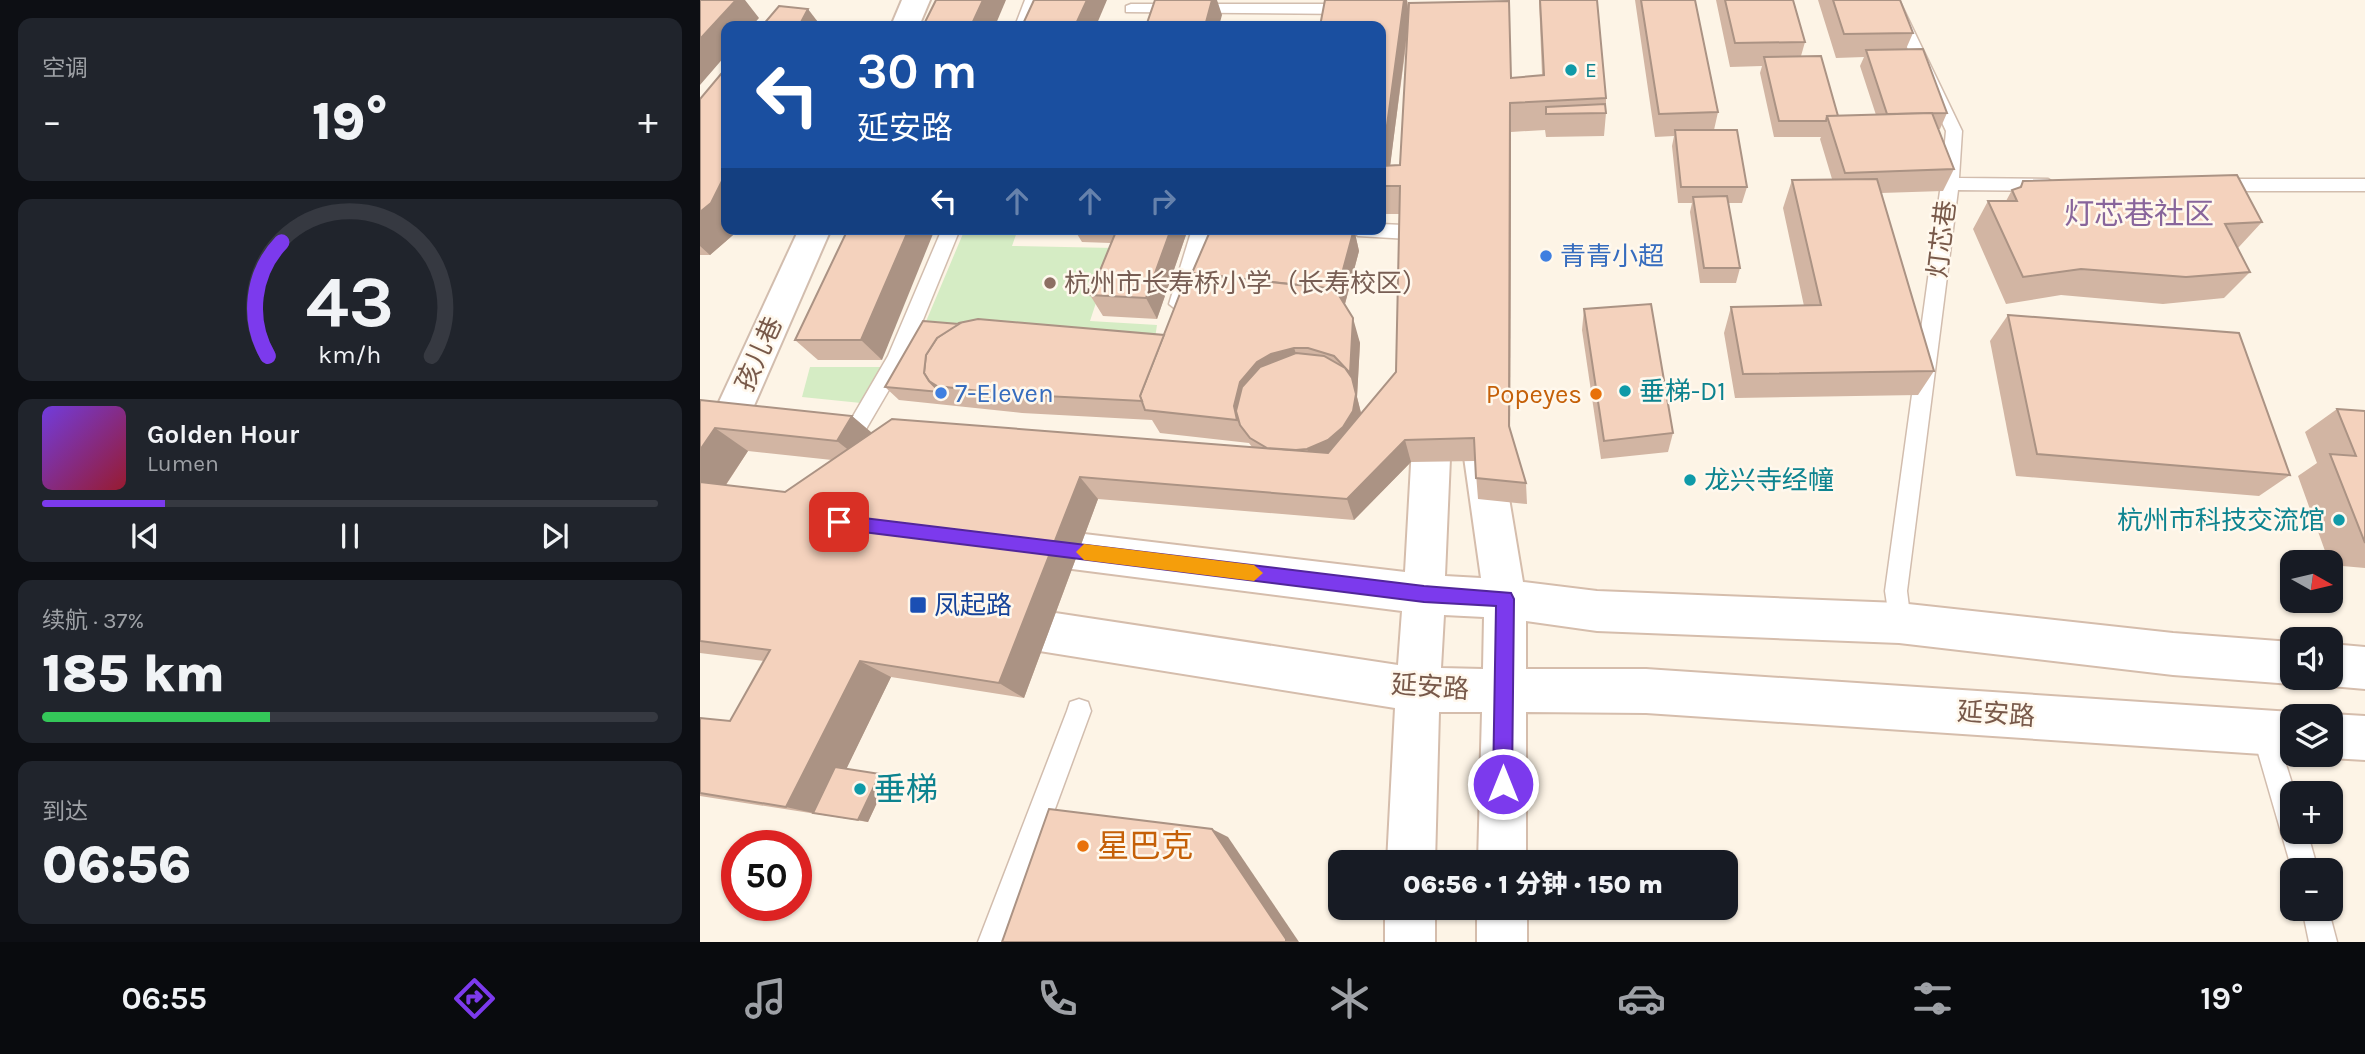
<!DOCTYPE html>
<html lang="zh">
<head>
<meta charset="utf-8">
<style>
  :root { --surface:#171b24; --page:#20242c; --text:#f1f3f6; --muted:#9ea1a6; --line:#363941; --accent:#7c3aed }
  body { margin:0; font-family:Karla,"Noto Sans SC",sans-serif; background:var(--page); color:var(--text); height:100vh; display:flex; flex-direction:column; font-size:26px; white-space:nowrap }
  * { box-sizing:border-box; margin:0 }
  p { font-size:23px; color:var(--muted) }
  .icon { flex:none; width:38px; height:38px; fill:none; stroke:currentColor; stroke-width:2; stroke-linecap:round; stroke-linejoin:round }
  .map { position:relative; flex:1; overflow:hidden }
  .panel { display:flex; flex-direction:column; gap:18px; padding:18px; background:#0d0f14; width:700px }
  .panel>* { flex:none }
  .top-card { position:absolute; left:21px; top:21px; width:665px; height:214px; border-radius:14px; box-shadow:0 2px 5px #0004; background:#1a4fa0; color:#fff; overflow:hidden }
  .needle { width:46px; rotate:98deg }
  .controls { position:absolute; left:1580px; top:550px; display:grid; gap:14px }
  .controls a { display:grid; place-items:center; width:63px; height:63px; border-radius:14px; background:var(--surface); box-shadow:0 2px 5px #0004; font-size:35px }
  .speed { position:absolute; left:21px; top:830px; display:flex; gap:14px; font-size:35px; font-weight:700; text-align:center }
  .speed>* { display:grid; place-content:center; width:91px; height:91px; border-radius:50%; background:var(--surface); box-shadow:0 2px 5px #0004; line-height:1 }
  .speed .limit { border:10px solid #d22; background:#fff; color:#111 }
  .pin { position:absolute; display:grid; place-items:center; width:60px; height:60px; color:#fff; margin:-30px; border-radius:14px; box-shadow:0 4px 10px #0006 }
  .me { position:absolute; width:77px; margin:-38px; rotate:0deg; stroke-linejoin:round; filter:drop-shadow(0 0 5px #0008) }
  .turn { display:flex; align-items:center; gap:24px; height:147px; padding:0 21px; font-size:32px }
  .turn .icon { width:91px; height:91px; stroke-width:2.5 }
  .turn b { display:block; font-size:49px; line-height:60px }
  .lanes { display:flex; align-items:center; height:66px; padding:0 21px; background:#0003; justify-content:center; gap:35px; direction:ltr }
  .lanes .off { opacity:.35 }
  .big { font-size:52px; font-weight:800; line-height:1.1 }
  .panel .card { flex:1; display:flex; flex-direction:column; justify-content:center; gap:10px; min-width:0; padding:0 24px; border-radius:14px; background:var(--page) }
  .panel .dial { align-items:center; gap:0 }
  .dial svg { height:182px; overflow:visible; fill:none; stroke:var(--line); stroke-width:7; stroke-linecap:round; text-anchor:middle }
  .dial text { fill:var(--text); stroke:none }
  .song { display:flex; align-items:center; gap:21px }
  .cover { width:84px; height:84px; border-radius:10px; background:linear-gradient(135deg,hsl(260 70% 55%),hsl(350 70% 35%)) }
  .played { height:7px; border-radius:4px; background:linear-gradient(90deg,var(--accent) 20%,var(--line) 20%) }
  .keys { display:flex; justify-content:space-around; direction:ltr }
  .heat { display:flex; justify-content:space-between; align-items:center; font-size:38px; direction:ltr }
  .charge { height:10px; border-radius:5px; background:linear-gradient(90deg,#34c759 37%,var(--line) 0) }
  .trip { position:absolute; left:628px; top:850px; width:410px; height:70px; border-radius:14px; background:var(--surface); box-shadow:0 2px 5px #0004; font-weight:800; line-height:70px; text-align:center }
  .dock { display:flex; height:112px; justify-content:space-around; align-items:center; background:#090b0e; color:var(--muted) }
  .dock .icon { width:49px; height:49px }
  .dock .on { color:var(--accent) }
  .dock b { font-size:32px; color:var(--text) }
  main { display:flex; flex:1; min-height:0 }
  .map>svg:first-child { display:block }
  .green { fill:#d5ecc4 }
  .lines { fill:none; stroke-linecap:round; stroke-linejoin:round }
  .lane-casing { stroke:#d2bdae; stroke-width:3 }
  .street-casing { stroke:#d2bdae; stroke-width:4 }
  .secondary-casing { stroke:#d5bdac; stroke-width:4 }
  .lane { fill:#fff; fill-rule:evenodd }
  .street { fill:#fff; fill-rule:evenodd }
  .secondary { fill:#fff; fill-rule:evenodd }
  .wall { fill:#d2b5a3; fill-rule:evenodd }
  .shaded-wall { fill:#ab9384 }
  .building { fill:#f4d2bd; stroke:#ab9384; stroke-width:2 }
  .route { fill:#7c3aed; stroke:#51269a; stroke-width:2 }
  .slow { fill:#f59e0b }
  .culture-dot { fill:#0f9aa8; stroke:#fff8ed; stroke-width:2.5 }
  .shop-dot { fill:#3f7fe0; stroke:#fff8ed; stroke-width:2.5 }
  .education-dot { fill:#8d6e63; stroke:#fff8ed; stroke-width:2.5 }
  .food-dot { fill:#e8710a; stroke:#fff8ed; stroke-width:2.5 }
  .transit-dot { fill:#1a4fb4; stroke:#fff8ed; stroke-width:2.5 }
  .labels { text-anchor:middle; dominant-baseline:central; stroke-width:5; stroke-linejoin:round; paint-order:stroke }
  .far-culture-label { font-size:21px; fill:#0d838f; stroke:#fff8ed; text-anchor:start }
  .street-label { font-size:26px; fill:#78594a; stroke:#fff8ed }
  .shop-label { font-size:26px; fill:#366cbe; stroke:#fff8ed; text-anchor:start }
  .education-label { font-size:26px; fill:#785e54; stroke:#fff8ed; text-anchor:start }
  .culture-label { font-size:26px; fill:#0d838f; stroke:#fff8ed; text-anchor:start }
  .food-label { font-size:26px; fill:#c56008; stroke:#fff8ed; text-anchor:end }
  .transit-label { font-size:26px; fill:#164399; stroke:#fff8ed; text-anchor:start }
  .quarter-label { font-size:30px; fill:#88659b; stroke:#fff8ed }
  .near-culture-label { font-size:32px; fill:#0d838f; stroke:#fff8ed; text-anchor:start }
  .near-food-label { font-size:32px; fill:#c56008; stroke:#fff8ed; text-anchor:start }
</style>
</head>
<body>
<main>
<section class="panel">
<div class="card"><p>空调</p>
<div class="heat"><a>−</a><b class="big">19°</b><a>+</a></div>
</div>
<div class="card dial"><svg viewBox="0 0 100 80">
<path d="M14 69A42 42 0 1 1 86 69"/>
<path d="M14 69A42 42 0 0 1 20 19" stroke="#7c3aed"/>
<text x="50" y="56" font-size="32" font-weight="700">43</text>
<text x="50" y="72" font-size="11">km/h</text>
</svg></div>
<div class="card">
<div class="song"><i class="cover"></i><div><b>Golden Hour</b><p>Lumen</p></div></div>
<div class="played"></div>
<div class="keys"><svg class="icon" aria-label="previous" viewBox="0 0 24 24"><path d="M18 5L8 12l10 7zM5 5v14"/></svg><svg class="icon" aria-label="pause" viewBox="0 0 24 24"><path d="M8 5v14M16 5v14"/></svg><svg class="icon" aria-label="next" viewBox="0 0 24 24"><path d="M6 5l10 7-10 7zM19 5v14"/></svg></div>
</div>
<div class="card"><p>续航 · 37%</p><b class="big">185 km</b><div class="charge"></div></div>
<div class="card"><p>到达</p><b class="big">06:56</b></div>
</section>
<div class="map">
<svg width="1665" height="942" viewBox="0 0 1665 942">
  <rect width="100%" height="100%" fill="#fdf4e6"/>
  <g class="green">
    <polygon points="265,229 318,229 312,246 414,248 390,321 457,325 454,345 222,331"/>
    <polygon points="110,367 184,367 161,403 102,397"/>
  </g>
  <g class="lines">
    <defs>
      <g id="lane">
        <polygon points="325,0 339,0 329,26 315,26"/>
        <polygon points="1185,0 1199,0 1262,131 1259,178 1348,179 1357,185 1348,191 1258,190 1207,591 1211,623 1207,631 1199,634 1191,631 1185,591 1241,184 1246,131"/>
        <polygon points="431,4 652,4 659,9 652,14 426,12 426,6"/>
        <polygon points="1513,179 1665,179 1665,191 1513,191 1504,185"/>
        <polygon points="681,224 726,226 735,233 726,240 658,236 649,229 681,229"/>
        <polygon points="242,229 260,229 207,359 152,453 145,456 138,453 135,447 188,356"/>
        <polygon points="492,229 510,229 487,304 478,311 469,304"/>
        <polygon points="379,699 388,702 391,711 306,942 278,942 367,711 370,702"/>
        <polygon points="1564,720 1573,723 1595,793 1592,793 1592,831 1607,831 1618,870 1592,870 1552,732 1555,723"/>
        <polygon points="1602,908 1628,908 1637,942 1609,942"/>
      </g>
      <g id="street">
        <polygon points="202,0 230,0 219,26 191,26"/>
        <polygon points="99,229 131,229 32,456 14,489 0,494 0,443"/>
      </g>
      <g id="secondary">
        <path d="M733,396L746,400L752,411L745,576L781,578L763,450L769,439L782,434L795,439L801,450L823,582L897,591L1199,603L1473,633L1592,642V677H1608L1592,684L1473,675L1199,643L897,631L826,621V669H946L1592,712L1602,716H1592V754H1597L1592,756L946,713L826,712V863H778L782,712H739L735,863H687L695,708L296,644L281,638L275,624L281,610L296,604L698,665L702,611L325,563L311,558L305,545L311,532L325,527L705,572L714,411L720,400ZM744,615L784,617L783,669L741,668Z"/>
        <polygon points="1631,644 1665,647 1665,689 1631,686 1616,680 1615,677 1631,677"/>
        <polygon points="1631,714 1665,716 1665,760 1631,758 1621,754 1631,754 1631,716 1626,716"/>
        <rect x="685" y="908" width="50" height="34"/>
        <rect x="777" y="908" width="50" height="34"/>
      </g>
    </defs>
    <use href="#lane" class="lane-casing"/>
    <use href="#street" class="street-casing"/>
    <use href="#secondary" class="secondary-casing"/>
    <use href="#lane" class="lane"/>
    <use href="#street" class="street"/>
    <use href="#secondary" class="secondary"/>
  </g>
  <g class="wall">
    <path d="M625,0H707L709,11L811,78L842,75L839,0H897L906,98V113L904,136L846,137L845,130L811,132L810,430L826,483L827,504L778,499L775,461L711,462L654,520L398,499L324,698L191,677L146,769L189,777L168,822L0,796V718L30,721L64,661L0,653V400L152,416L172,433L552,447L549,443L460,433L452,420L322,413L199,400L185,387L464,335L492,273L654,229L659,251L645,304L660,343L657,397L661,413L696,372L699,214H681V26ZM708,31L700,165H690ZM48,451L132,460L85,492L26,485Z"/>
    <polygon points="935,0 995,0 1018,112 1014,130 1047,187 1042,203 1028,203 1040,268 1036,283 1000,283 990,212 992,203 978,203 972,146 974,136 955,137"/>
    <polygon points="1016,0 1093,0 1105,42 1101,56 1138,116 1176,115 1160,66 1164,57 1136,58 1118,0 1200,0 1213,33 1206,49 1247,113 1240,129 1238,129 1254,169 1243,191 1181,193 1234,371 1218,395 1035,398 1024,333 1031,307 1104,306 1083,208 1092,180 1132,179 1120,139 1121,137 1074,137 1060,73 1062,66 1030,67"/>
    <polygon points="0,99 26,229 40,229 10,255 0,255"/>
    <polygon points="1323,181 1562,222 1538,248 1550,272 1524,298 1463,304 1361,295 1306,304 1273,229 1288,201 1306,201 1312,190 1319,188"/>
    <polygon points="148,229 182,360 118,360 95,340"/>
    <polygon points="374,229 488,229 457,319 403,316 390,295 411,243 382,242"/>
    <polygon points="884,309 973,433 968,452 901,459 882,330"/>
    <polygon points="1308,315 1590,475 1559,496 1316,476 1290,341"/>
    <polygon points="1637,409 1665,411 1665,568 1631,565 1631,562 1629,562 1598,476 1617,463 1605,432"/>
  </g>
  <g class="shaded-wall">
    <polygon points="36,0 45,0 59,18 52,26 26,26 26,55 0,85 0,39"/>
    <polygon points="283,0 306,0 295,26 271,26"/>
    <polygon points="387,0 407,0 396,26 375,26"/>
    <polygon points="512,0 517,0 522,15 519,26 505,26"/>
    <polygon points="704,0 707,0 709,17 688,183 683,155"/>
    <polygon points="108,9 121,26 99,26"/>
    <polygon points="810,103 811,132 810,449 809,426"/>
    <polygon points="26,173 26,229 40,229 10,255 0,246 0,212"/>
    <polygon points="209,229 235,229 182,360 161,340"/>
    <polygon points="471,229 488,229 457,319 446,298"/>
    <polygon points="654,229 659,251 642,315 636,294"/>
    <polygon points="653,318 660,343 657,397 661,413 659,430 615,467 607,449 656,394 650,373"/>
    <polygon points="594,348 603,373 540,425 537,420 534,406 540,382 557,362 571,354"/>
    <polygon points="152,416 179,439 165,463 137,441"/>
    <polygon points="15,428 48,451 15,501 0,492 0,450"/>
    <polygon points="705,440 711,462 654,520 647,499"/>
    <polygon points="380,477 398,499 324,698 299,683"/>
    <polygon points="160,661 191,677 124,815 113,813 86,807"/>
    <polygon points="180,774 189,777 168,822 158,820"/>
    <polygon points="512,829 528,837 599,942 586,942"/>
  </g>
  <g class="building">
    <polygon points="0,0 36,0 0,39"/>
    <polygon points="236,0 283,0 271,26 223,26"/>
    <polygon points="334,0 387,0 375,26 322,26"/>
    <polygon points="455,0 512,0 505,26 446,26"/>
    <polygon points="625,0 704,0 683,155 681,155 681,26 620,26"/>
    <polygon points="840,0 897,0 906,98 810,103 809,426 826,483 776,478 774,438 705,440 647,499 380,477 299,683 160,661 86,807 0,793 0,718 30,721 70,650 0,641 0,482 85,492 192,419 628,453 696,372 700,186 681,186 681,166 700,165 709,3 809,1 811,78 844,75"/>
    <polygon points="941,0 995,0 1018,112 959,114"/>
    <polygon points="1025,0 1093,0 1105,42 1035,43"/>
    <polygon points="1133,0 1200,0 1213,33 1144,34"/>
    <polygon points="79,6 108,9 99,26 62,26"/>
    <polygon points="1223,49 1247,113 1187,114 1166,50"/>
    <polygon points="1121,56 1138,116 1127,116 1126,121 1079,121 1064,57"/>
    <polygon points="26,68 26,173 11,203 0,212 0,99"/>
    <polygon points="905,104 906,113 846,114 846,107"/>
    <polygon points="1232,113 1254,169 1145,173 1127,116"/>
    <polygon points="975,130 1037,130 1047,187 981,187"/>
    <polygon points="1537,175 1562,222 1525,224 1550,272 1486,277 1381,269 1323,277 1288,201 1317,201 1312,190 1321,187 1323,181"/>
    <polygon points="1177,179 1234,371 1043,374 1031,307 1121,305 1092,180"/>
    <polygon points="1027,196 1040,268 1004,268 993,197"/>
    <polygon points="148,229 209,229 161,340 95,340"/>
    <polygon points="417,229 471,229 446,298 390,295"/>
    <polygon points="511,229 654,229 637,292 635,289 492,273"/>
    <polygon points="488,273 635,289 653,318 650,373 634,356 608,348 594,348 571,354 557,362 540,382 534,406 537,420 445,410 440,396"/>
    <polygon points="951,304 973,433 904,441 884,309"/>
    <polygon points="1308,315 1539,333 1590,475 1337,454"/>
    <polygon points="278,319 464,335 440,396 442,401 305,394 237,386 229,381 224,373 226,355 237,338 259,323"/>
    <polygon points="223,321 259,324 237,338 226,355 224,373 229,381 240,392 185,387"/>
    <polygon points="596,353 624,356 645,368 652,378 656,394 653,411 643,427 628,440 607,449 596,450 567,448 550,438 540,425 536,411 542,387 560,367"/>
    <polygon points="0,400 152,416 137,441 15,428 0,450"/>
    <polygon points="1637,409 1665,411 1665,543 1630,454 1656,456"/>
    <polygon points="135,767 180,774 158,820 113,813"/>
    <polygon points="349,809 512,829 586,939 586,942 302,942"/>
  </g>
  <polygon class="route" points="139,515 724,586 811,593 814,599 812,784 809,791 803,793 796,791 793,784 796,606 724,602 139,529 130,522"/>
  <polygon class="slow" points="384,544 554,565 563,573 554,581 384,560 376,552"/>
  <g class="culture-dot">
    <circle cx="871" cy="70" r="7"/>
    <circle cx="925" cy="391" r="7"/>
    <circle cx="990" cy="480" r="7"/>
    <circle cx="1639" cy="520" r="7"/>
    <circle cx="160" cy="789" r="7"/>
  </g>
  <g class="shop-dot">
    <circle cx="846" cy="256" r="7"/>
    <circle cx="241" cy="393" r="7"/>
  </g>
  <circle class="education-dot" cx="350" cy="283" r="7"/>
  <g class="food-dot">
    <circle cx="896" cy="394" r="7"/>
    <circle cx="383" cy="846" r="7"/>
  </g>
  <rect class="transit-dot" x="209" y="596" width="18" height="18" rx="3.5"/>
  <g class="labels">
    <g class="far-culture-label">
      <text x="885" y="70">E</text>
    </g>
    <g class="street-label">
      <text transform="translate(1242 239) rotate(-83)">灯芯巷</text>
      <text transform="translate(59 354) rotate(-66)">孩儿巷</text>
      <text transform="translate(730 687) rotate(4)">延安路</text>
      <text transform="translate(1296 714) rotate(4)">延安路</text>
    </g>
    <g class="shop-label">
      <text x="860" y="256">青青小超</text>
      <text x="255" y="393">7-Eleven</text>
    </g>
    <g class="education-label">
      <text x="364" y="283">杭州市长寿桥小学（长寿校区）</text>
    </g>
    <g class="culture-label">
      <text x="939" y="391">垂梯-D1</text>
      <text x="1004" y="480">龙兴寺经幢</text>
      <text x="1625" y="520" text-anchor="end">杭州市科技交流馆</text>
    </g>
    <g class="food-label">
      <text x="882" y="394">Popeyes</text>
    </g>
    <g class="transit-label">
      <text x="234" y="605">凤起路</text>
    </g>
    <g class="quarter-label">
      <text x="1439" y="214">灯芯巷社区</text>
    </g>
    <g class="near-culture-label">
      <text x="174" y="789">垂梯</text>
    </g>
    <g class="near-food-label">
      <text x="397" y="846">星巴克</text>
    </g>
  </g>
</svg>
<div class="controls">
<a><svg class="needle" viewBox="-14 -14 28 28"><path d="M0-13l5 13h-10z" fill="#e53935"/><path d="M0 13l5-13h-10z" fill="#9ea1a6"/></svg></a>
<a><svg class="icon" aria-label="sound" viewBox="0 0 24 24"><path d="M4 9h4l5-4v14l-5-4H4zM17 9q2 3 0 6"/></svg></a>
<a><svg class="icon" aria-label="layers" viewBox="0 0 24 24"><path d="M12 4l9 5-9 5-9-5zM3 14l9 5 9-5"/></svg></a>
<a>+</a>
<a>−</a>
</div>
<div class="speed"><div class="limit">50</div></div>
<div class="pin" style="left:139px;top:522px;background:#d93025"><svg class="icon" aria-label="arrive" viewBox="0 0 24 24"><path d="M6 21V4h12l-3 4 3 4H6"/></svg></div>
<svg class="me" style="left:803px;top:784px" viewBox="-20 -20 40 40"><circle r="17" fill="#7c3aed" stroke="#fff" stroke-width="3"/><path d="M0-11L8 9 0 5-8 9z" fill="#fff"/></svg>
<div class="trip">06:56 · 1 分钟 · 150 m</div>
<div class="top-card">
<div class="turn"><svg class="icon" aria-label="left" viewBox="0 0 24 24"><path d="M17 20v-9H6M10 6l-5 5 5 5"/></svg><div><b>30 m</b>延安路</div></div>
<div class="lanes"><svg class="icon" aria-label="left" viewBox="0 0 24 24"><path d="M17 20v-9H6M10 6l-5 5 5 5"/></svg><svg class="icon off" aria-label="ahead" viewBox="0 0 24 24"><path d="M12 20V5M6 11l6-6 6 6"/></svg><svg class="icon off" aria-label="ahead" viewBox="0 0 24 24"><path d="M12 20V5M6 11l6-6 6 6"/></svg><svg class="icon off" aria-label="right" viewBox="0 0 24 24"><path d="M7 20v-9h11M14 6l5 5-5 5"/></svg></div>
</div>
</div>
</main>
<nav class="dock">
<b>06:55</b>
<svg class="icon on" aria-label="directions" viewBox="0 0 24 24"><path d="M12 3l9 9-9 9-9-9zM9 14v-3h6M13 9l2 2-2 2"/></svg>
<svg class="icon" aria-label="music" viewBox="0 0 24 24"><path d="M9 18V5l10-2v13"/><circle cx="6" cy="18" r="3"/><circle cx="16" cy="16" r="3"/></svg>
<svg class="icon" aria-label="phone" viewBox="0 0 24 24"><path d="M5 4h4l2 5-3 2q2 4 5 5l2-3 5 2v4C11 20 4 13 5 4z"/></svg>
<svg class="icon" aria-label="climate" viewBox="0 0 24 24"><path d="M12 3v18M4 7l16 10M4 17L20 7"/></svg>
<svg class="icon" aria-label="car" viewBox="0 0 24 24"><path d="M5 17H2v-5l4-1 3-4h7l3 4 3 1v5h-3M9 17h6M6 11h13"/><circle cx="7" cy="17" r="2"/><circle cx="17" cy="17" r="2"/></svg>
<svg class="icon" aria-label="filters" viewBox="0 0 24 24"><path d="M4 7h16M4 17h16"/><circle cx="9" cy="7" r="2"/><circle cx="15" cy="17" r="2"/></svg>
<b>19°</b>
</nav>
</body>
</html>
